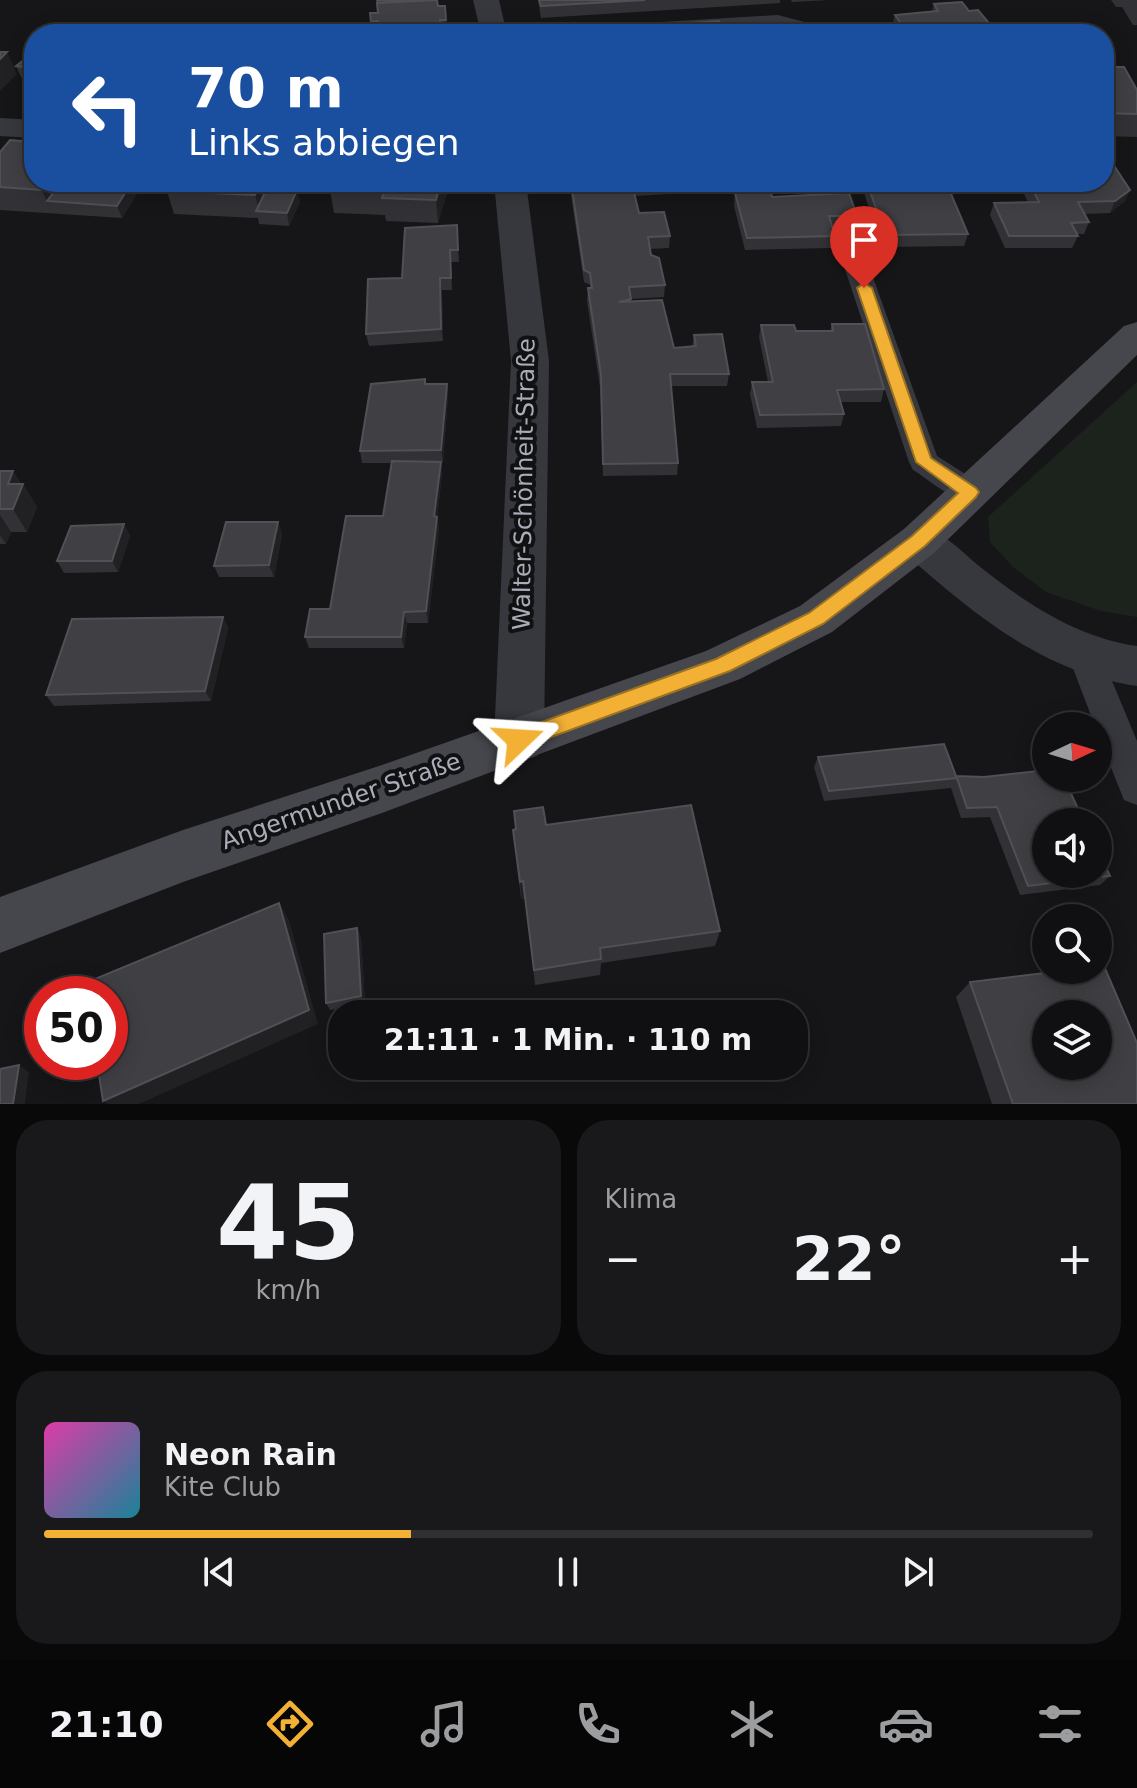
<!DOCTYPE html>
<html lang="de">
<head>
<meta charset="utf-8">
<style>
  :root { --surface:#101012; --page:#19191b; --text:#f1f3f6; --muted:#9c9d9f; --line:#303032; --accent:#f2b134 }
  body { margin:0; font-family:"DejaVu Sans",sans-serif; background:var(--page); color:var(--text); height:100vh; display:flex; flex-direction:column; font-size:30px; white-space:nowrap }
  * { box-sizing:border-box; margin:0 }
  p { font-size:26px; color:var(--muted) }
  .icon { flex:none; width:44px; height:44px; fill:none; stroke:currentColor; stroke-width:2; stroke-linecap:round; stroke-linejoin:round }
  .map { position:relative; height:1104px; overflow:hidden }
  .side { display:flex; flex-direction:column; gap:16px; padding:16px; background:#09090a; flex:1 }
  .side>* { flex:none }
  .top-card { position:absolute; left:24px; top:24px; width:1090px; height:168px; border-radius:32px; box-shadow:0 4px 20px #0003,0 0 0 2px var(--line); background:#1a4fa0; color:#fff; overflow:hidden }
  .needle { width:52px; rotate:86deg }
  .tools { position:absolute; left:1032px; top:712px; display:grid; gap:16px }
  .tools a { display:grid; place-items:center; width:80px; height:80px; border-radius:50%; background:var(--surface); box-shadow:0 4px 20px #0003,0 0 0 2px var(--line); font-size:40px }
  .speed { position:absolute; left:24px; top:976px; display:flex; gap:16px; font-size:40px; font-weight:700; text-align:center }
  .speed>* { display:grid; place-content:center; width:104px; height:104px; border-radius:50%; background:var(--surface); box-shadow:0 4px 20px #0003,0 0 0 2px var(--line); line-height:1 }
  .speed .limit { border:12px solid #d22; background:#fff; color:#111 }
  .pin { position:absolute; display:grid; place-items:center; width:68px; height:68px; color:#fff; margin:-82px -34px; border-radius:50% 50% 50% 0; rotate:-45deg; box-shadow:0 0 8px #0007 }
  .pin .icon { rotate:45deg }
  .me { position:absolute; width:88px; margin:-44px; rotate:70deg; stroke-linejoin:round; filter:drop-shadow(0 0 6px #0008) }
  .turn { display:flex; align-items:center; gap:28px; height:168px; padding:0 32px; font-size:36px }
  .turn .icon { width:104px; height:104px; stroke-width:2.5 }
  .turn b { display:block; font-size:56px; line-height:68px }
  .big { font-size:60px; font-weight:700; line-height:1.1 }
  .side .widget { flex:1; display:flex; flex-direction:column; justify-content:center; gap:12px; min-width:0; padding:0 28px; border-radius:32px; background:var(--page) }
  .side .dial { align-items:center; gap:0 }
  .dial b { font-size:104px; line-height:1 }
  .song { display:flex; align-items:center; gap:24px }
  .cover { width:96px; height:96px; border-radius:12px; background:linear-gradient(135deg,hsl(320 70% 55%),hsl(190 70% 35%)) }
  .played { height:8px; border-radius:4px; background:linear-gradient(90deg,var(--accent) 35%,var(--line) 35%) }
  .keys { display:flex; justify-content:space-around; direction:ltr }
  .heat { display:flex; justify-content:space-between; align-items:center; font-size:44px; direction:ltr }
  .side .tiles { flex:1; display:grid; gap:16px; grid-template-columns:1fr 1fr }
  .widget:last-child { grid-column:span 2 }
  .trip { position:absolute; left:328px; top:1000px; width:480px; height:80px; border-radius:32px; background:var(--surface); box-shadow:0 4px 20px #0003,0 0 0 2px var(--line); font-weight:700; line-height:80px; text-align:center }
  .tabs { display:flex; height:128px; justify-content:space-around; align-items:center; background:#060607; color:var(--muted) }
  .tabs .icon { width:56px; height:56px }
  .tabs .current { color:var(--accent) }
  .tabs b { font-size:36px; color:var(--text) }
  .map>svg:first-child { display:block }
  .green { fill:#1c231d }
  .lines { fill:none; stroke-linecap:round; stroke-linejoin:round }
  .service { fill:#37383d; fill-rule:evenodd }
  .minor { fill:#37383d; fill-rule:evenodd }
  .secondary { fill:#45474d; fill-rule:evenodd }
  .wall { fill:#323236 }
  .shaded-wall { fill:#212124 }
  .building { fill:#3f3f44; stroke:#4f5156; stroke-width:2; fill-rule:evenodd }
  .route { fill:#f2b134; stroke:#9d7322; stroke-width:2 }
  .labels { text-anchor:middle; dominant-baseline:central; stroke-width:8; stroke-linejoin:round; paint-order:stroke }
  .street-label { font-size:24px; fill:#a8adb8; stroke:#111113 }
</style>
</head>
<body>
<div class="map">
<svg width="1137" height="1104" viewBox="0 0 1137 1104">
  <rect width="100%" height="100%" fill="#161618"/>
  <polygon class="green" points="1137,382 1137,617 1101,611 1046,592 1013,567 990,542 988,517"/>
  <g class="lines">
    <g class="service">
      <path d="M844,223L853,225L856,230L937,456L981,484L985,492L981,500C957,507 933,482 913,470L909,462L832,230L835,225Z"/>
      <polygon points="1085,641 1097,645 1137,741 1137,805 1124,800 1098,735 1098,726 1095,726 1068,655 1073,645"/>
    </g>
    <g class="minor">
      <polygon points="473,0 499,0 507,34 481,34"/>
      <polygon points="778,15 816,25 820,31 818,34 777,31 583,34 587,28 596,26"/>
      <polygon points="0,118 34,120 34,138 0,136"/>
      <polygon points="494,182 526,182 549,361 544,740 537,756 519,762 501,756 494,740 511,361"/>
      <path d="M919,524C943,532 960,550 979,566C1027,604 1076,637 1137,646V686C1042,672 974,614 904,553L897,541L904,529Z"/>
    </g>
    <polygon class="secondary" points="1137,322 1137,355 934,553 832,632 740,679 382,813 183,882 0,953 0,897 183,830 382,765 706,651 800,606 904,529 1124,326"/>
  </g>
  <g class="wall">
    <polygon points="538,0 780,0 780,3 541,18"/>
    <polygon points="791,0 829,0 792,2"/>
    <polygon points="1111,0 1137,0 1137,25 1133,25 1122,7 1116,7"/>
    <polygon points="934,4 969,11 998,34 890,34 895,15 932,12"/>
    <polygon points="445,6 447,34 373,34 370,13"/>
    <polygon points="34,52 34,79 21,77 16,66"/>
    <polygon points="1104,67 1137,90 1137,137 1104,136"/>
    <polygon points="0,152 34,182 144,182 122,218 0,210"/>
    <polygon points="172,182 280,182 276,189 300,202 289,226 259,224 258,218 174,214 167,191"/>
    <polygon points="569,182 687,182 686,193 635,196 639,213 670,236 669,248 650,249 651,255 665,285 664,297 631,299 631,301 674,348 692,347 694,335 729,374 727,386 671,386 678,463 677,475 603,476 600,387 587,301 588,288 590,288 590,285 584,282"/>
    <polygon points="864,182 946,182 968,234 964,246 881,247 863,189"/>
    <polygon points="1018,182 1104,182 1130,190 1124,202 1110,213 1085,214 1089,222 1084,234 1077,234 1078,236 1072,248 1005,248 990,215 994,203 1028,202"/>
    <polygon points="449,186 438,223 386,221 385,215 334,213 330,190"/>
    <polygon points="735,193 772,197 857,216 854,228 833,229 835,236 832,248 745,250 734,206"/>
    <polygon points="457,225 459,262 451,262 452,290 442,290 443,341 369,346 366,334 402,278"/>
    <polygon points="832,324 884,389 881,402 841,402 844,414 841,426 757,428 750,394 752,382 768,382 759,337 761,325 796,331 830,331"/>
    <polygon points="426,384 447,384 448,396 443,462 441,462 442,474 437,517 439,529 428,623 407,623 404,648 309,648 305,637 330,609 383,516 392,463 362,463 360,451"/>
    <polygon points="0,471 13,471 21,484 23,484 37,507 27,532 11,532 6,544 0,544"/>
    <polygon points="278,522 282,534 274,577 219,577 214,566"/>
    <polygon points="124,524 130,536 118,572 64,573 57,561"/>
    <polygon points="223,617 228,628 211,701 54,706 46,695"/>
    <polygon points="818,757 956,776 1110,876 1100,885 1020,895 990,817 961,818 951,788 824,801 814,767"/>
    <polygon points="546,825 720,931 715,946 601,963 600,975 535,985 525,898 521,899 513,830"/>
    <polygon points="357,928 361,937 365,1004 330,1010 326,1003"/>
    <polygon points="970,982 1137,1104 992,1104 956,997"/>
  </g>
  <g class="shaded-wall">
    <polygon points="7,52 17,74 0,91 0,59"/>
    <polygon points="34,64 34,78 30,68"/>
    <polygon points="48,182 76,182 47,201 52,213 42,190"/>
    <polygon points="132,182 144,182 122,218 117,206"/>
    <polygon points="262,182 280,182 265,212 260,212 255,195"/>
    <polygon points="441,182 449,182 449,186 438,223 436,200"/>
    <polygon points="297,190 300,202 289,226 287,213"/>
    <polygon points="1130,190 1124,202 1110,213 1115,201"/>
    <polygon points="440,278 442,290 443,341 441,329"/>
    <polygon points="447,384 448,396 443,462 441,450"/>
    <polygon points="441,462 442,474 436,528 434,516"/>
    <polygon points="13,471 22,486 23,484 37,507 27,532 13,509 8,484"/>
    <polygon points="0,515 11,532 6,544 0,535"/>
    <polygon points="437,517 439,529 428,623 426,611"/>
    <polygon points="278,522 282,534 274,577 269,565"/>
    <polygon points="124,524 130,536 118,572 112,561"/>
    <polygon points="404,612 407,623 404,648 401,637"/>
    <polygon points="223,617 228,628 211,701 205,691"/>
    <polygon points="523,881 525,898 521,899 520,882"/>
    <polygon points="279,903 289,920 318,1024 139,1104 108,1104 103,1101"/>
    <polygon points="357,928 361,937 365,1004 361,996"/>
    <polygon points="19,1065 29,1072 25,1104 13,1104"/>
  </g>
  <g class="building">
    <polygon points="377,0 431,0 378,3"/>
    <polygon points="437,0 438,6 445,6 446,20 440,20 441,27 379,31 378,21 371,22 370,13 378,13 377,3"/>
    <polygon points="539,0 645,0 541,6"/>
    <polygon points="962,2 969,11 978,10 998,34 940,34 935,28 905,29 895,15 938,11 934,4"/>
    <polygon points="719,21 726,34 654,34 651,26"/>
    <polygon points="617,28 618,34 564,34 564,30"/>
    <polygon points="759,29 761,34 734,34 732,31"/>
    <polygon points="0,52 7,52 0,59"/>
    <polygon points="34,52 34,64 30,68 16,66"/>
    <polygon points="1104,67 1124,67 1137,90 1137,114 1104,113"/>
    <polygon points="10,140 34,142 34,182 48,182 42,190 0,187 0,152"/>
    <polygon points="1104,161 1111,161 1130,190 1115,201 1078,202 1089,222 1071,223 1078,236 1009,236 994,203 1039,202 1029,182 1104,182"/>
    <polygon points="62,182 132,182 117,206 47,201"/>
    <polygon points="172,182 262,182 255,195 167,191"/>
    <polygon points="333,182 441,182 436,200 382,198 384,192 330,190"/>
    <polygon points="571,182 673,182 632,184 639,213 664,212 670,236 648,237 651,255 659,258 665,285 629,287 631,299 619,302 662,300 674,348 696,346 694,335 722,334 729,374 670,374 678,463 603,464 601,375 588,288 592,288 590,273 584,270"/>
    <polygon points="867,182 946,182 968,234 885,235"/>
    <polygon points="267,188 297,190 287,213 256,211"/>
    <polygon points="771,192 772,197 849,193 857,216 829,216 835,236 747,238 735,193"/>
    <polygon points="457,225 458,250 450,250 451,278 440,278 441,329 366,334 368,279 402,278 405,228"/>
    <polygon points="832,324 865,324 884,389 837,390 844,414 760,415 752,382 773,382 761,325 794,325 796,331 833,331"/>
    <polygon points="425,379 425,384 447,384 441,450 360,451 371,384"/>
    <polygon points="392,461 441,462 434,516 437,517 426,611 404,612 401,637 305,637 310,609 330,609 346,516 383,516"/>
    <polygon points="0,471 13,471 8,484 23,484 13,509 0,509"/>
    <polygon points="226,522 278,522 269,565 214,566"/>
    <polygon points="124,524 112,561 57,561 71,526"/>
    <polygon points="223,617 205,691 46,695 72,619"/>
    <polygon points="944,744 956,776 984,777 1046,770 1046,778 1064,778 1084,822 1046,822 1046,874 1098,874 1098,851 1110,876 1028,886 997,807 967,808 957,778 829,791 818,757"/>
    <polygon points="691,805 720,931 600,948 601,959 534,970 523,881 520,882 513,830 516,829 514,811 543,807 546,825"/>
    <polygon points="279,903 309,1010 103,1101 97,1062 110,1062 110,994 87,994 85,983"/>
    <polygon points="357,928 361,996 326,1003 324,934"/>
    <path d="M1098,966H1104L1137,1043V1104H1013L970,982L1069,970H1098ZM1046,1014H1098V1066H1046Z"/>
    <polygon points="19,1065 13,1104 0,1104 0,1069"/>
  </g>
  <polygon class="route" points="864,283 872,288 931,458 976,488 979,492 976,497 925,546 823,624 730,671 519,749 511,746 508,740 511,733 716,659 809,613 912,536 958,493 916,462 857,288"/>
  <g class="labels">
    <g class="street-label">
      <text transform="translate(524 484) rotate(-89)">Walter-Schönheit-Straße</text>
      <text transform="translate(341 801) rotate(-19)">Angermunder Straße</text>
    </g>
  </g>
</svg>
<div class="tools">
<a><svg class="needle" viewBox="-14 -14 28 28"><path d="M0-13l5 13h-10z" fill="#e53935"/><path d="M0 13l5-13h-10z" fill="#9c9d9f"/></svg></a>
<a><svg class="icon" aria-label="sound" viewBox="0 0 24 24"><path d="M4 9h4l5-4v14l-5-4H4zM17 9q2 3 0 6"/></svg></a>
<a><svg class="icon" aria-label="search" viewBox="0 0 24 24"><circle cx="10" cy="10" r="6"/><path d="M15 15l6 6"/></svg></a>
<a><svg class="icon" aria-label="layers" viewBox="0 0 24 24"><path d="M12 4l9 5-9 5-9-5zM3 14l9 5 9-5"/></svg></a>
</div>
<div class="speed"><div class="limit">50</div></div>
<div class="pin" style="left:864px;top:288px;background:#d93025"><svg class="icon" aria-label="arrive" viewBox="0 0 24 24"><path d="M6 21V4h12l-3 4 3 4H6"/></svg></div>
<svg class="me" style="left:519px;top:740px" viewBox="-20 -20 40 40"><path d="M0-17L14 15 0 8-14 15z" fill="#f2b134" stroke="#fff" stroke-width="4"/></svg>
<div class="trip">21:11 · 1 Min. · 110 m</div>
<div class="top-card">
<div class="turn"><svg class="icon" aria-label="left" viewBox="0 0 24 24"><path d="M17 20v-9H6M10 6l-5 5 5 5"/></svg><div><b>70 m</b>Links abbiegen</div></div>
</div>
</div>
<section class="side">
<div class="tiles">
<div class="widget dial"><b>45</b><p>km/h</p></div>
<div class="widget"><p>Klima</p>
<div class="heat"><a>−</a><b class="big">22°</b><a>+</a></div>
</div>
<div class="widget">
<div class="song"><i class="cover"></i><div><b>Neon Rain</b><p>Kite Club</p></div></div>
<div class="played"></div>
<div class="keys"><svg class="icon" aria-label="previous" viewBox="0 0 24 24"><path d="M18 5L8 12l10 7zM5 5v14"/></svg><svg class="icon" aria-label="pause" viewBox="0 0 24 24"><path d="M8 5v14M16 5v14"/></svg><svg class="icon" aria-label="next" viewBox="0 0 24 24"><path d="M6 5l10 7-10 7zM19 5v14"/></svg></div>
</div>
</div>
</section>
<nav class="tabs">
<b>21:10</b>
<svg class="icon current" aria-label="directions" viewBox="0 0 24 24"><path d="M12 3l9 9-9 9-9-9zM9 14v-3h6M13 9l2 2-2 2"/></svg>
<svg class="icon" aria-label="music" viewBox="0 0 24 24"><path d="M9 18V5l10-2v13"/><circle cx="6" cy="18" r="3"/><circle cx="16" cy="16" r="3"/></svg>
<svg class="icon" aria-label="phone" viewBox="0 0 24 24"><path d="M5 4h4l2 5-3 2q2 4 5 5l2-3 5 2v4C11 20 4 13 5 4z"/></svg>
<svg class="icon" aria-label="climate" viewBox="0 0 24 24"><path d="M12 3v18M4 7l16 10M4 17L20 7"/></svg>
<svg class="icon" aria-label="car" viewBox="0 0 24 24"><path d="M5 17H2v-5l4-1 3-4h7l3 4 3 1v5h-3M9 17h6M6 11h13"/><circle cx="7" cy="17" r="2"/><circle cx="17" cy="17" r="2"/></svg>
<svg class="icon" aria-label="filters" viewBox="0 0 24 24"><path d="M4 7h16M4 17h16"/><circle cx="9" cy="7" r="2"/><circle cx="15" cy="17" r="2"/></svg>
</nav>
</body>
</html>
